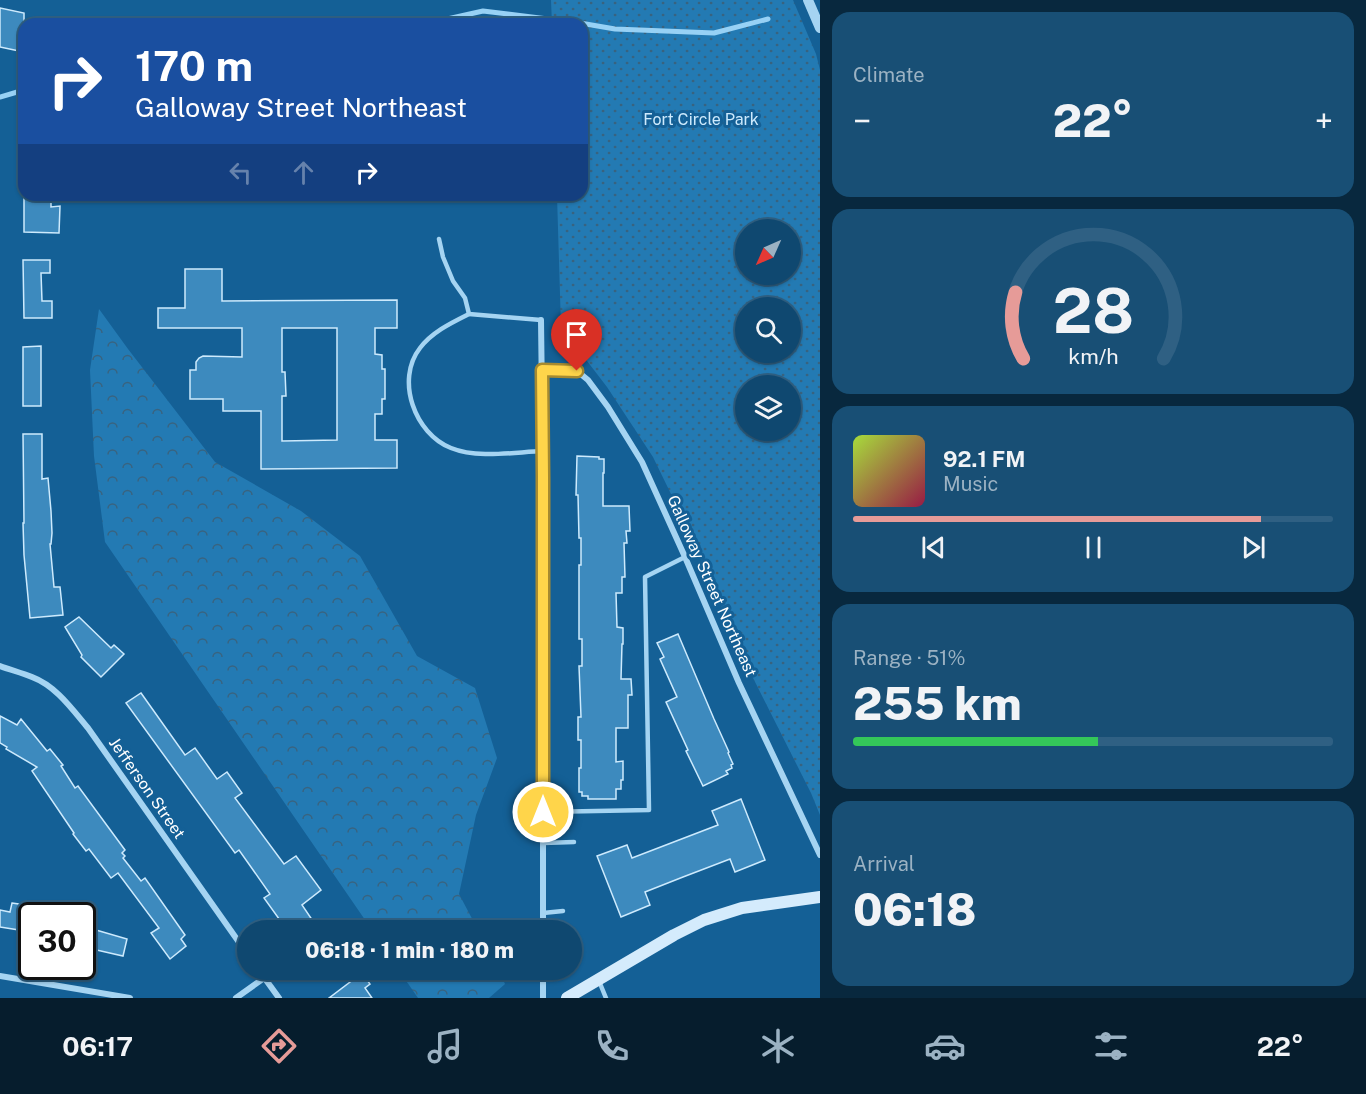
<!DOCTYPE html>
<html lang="en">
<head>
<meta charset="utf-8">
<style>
  :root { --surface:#0f4870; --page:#184f75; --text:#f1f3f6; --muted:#9bb2c3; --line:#2f6083; --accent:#e69b98 }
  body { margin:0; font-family:"Public Sans",sans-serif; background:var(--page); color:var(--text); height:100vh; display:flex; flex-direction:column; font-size:22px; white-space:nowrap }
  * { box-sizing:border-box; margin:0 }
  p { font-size:20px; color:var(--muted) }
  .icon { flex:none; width:33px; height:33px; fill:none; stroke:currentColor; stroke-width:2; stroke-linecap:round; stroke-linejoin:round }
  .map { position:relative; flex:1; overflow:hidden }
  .sheet { display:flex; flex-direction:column; gap:12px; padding:12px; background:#08283e; width:546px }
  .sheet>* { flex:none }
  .guide { position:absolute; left:18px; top:18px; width:570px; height:183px; border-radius:18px; box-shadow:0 2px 4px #0004,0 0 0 2px var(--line); background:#1a4fa0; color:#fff; overflow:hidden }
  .needle { width:39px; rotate:225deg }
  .fabs { position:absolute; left:735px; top:219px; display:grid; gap:12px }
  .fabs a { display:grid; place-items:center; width:66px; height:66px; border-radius:50%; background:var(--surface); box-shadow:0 2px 4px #0004,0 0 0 2px var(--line); font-size:30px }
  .speed { position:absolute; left:18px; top:902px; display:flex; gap:12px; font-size:30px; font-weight:700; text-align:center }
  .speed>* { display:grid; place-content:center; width:78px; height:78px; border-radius:50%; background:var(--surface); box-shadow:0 2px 4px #0004,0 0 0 2px var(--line); line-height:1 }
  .speed .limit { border:3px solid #111; border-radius:9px; background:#fff; color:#111 }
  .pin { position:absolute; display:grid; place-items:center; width:51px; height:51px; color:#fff; margin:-62px -26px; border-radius:50% 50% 50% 0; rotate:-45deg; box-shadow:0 0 6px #0007 }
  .pin .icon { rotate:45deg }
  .me { position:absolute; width:66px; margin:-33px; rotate:0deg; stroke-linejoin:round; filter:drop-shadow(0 0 4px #0008) }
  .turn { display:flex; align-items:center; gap:21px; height:126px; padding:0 18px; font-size:27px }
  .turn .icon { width:78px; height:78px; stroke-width:2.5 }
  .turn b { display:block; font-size:42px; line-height:51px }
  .lanes { display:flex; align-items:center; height:57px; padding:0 18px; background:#0003; justify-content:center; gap:30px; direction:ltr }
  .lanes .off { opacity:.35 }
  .big { font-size:45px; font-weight:800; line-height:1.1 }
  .sheet .widget { flex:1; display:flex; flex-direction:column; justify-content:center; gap:9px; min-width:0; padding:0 21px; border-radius:18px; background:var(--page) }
  .sheet .dial { align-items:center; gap:0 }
  .dial svg { height:156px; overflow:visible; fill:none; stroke:var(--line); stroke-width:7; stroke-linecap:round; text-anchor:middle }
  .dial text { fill:var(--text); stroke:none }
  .song { display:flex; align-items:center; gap:18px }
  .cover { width:72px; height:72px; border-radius:9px; background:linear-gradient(135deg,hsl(80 70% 55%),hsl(340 70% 35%)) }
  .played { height:6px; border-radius:3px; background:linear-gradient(90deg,var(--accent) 85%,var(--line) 85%) }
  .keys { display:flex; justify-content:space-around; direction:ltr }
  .heat { display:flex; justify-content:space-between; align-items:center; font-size:33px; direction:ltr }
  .charge { height:9px; border-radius:4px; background:linear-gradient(90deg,#34c759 51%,var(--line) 0) }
  .trip { position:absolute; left:237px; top:920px; width:345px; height:60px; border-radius:30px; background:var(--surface); box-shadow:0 2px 4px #0004,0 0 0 2px var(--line); font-weight:800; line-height:60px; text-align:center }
  .tab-bar { display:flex; height:96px; justify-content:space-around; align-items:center; background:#061d2d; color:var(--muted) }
  .tab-bar .icon { width:42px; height:42px }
  .tab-bar .selected { color:var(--accent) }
  .tab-bar b { font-size:27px; color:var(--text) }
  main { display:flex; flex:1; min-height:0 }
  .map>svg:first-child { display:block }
  .forest { fill:url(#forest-crowns) }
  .park { fill:url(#park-dots); fill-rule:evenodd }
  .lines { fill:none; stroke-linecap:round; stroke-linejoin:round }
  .stream { stroke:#97d1f5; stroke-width:5 }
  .building { fill:#3d8abe; stroke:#cdeafd; stroke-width:1.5; fill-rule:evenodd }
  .service { stroke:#a5d4f2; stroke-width:4.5 }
  .minor { stroke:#a5d4f2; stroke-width:6 }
  .tertiary { stroke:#a5d4f2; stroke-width:10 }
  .secondary { stroke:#d4ebfc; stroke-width:12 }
  .route-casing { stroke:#a68a30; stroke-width:15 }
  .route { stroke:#ffd54a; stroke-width:10 }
  .labels { text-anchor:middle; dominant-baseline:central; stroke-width:6; stroke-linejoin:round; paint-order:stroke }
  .park-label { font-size:16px; fill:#cdeafd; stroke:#146096 }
  .street-label { font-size:16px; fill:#fff; stroke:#146096 }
</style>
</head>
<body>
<main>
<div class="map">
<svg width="820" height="998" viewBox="0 0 820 998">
  <defs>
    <pattern id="forest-crowns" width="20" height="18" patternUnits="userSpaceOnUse" patternTransform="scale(1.5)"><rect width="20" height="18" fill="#237ab3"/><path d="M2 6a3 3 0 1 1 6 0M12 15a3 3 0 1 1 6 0" fill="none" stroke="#386380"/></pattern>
    <pattern id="park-dots" width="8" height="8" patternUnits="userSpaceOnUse" patternTransform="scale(1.5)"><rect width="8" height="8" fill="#237ab3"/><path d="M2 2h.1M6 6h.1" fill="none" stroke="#386380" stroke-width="1.8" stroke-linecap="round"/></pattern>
  </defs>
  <rect width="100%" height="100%" fill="#146096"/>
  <g class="forest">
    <polygon points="99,309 128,349 215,462 301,511 360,556 417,656 475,688 497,758 476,815 459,894 478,930 372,930 105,542 94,456 90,370"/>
    <polygon points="398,969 498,969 505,984 489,998 418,998"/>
  </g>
  <path class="park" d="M551,0H793L816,54L820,70V815L811,793L749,670L687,527L653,457L607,387L561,327L557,195H582V24H552ZM746,230H790V274H746ZM746,308H790V352H746ZM746,386H790V430H746Z"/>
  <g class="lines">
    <g class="stream">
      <polyline points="425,24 483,11 580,23 615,29 714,33 768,19"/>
      <polyline points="0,97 24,90"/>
    </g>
  </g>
  <g class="building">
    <polygon points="0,8 24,13 24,52 0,47"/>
    <polygon points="24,195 51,195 51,207 60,206 59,233 24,232"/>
    <polygon points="23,260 50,260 50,273 41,273 42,301 52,301 52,318 24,318"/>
    <path d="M185,269H222V301L397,300V328H375V354L382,355V369H385V399H382V414H375V440H397V468L261,469V411H223V399H190V370H196V362L199,358L203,356L242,357V328H158V308H185ZM282,328H337V440L282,441V396H286L285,372H282Z"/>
    <polygon points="41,346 41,406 23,406 23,347"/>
    <polygon points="23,434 42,434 42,479 48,478 51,511 52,533 51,544 50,544 54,587 60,587 63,615 30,618 24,555 23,523 24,523"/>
    <polygon points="577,456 599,457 599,459 604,459 604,473 603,473 603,506 629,506 630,531 626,531 627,543 624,543 625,577 622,577 622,593 616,593 617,627 623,628 623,644 622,644 621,679 631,679 632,695 628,695 628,728 616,728 616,762 623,761 623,780 621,780 621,789 616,789 616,799 588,799 588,796 582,796 582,792 579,792 579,768 581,768 581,740 578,740 578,717 581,717 579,666 582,666 582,639 579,639 579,565 581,565 581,538 579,538 578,495 576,495"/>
    <polygon points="79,617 111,648 114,645 124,654 101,677 81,657 82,655 65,627"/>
    <polygon points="678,634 714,719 729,752 728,753 733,764 731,765 732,768 726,771 728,774 703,786 686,751 688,750 666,702 677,697 660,659 664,657 657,643"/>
    <polygon points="141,693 185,755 195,748 217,779 227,772 242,793 235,798 284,864 296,856 321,890 302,905 319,930 287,930 264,898 270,894 239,850 235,853 126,703"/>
    <polygon points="0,716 17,725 21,719 47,751 50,749 63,765 61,766 75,788 78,786 125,850 122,853 125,856 123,858 141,881 145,878 185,935 181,939 186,946 170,959 151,933 159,928 118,873 111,878 89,849 86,851 73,834 74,833 32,771 37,767 6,749 7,747 0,743"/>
    <polygon points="741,799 765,860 735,872 730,859 683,877 645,892 650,905 621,917 597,856 627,845 632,858 718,825 712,811"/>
    <polygon points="12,903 32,906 32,932 0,927 0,910 10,912"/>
    <polygon points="96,930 127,939 123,956 92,949"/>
    <polygon points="362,973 370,984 365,988 372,998 329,998"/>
  </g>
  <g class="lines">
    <g class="service">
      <polyline points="439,239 443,257 453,281 465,298 469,314 541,320"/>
      <path d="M469,314C451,323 432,332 420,348C395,380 415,434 451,448C478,459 515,452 543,451"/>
      <polyline points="543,812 649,810 645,577 685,557"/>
      <polyline points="543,843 574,842"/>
      <polyline points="543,913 563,911"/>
      <polyline points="599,981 606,998"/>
    </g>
    <g class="minor">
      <polyline points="541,320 543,477 543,930"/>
      <polyline points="542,370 577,371 588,380 608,407 642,462 685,557 739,683 820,855"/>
      <path d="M0,666C11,670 22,673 32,677C56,686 72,709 88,728L248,955"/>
      <polyline points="258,969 279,998"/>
      <polyline points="543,969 543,998"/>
      <polyline points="0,976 130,998"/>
      <polyline points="236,998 264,978"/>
    </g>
    <polyline class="tertiary" points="808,0 820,28"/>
    <polyline class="secondary" points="567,998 674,935 704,920 742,908 820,897"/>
  </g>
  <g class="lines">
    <defs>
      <polyline id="route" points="543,812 543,477 542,370 577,371"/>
    </defs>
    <use href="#route" class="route-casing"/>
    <use href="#route" class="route"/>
  </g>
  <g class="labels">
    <g class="park-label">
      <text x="701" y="119">Fort Circle Park</text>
    </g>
    <g class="street-label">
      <text transform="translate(712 586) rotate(66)">Galloway Street Northeast</text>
      <text transform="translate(147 788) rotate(55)">Jefferson Street</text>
    </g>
  </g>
</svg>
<div class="fabs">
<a><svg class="needle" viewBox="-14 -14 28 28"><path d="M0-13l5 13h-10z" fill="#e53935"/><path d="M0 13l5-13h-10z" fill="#9bb2c3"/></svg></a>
<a><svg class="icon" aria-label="search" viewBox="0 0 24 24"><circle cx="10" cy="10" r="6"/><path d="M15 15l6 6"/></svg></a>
<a><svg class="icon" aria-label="layers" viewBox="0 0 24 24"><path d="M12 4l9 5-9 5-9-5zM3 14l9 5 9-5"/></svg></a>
</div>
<div class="speed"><div class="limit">30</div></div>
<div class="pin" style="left:577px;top:371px;background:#d93025"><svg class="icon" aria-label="arrive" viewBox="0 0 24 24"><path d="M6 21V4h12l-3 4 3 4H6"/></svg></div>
<svg class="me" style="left:543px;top:812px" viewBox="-20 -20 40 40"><circle r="17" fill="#ffd54a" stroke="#fff" stroke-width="3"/><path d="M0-11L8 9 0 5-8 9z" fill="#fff"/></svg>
<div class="trip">06:18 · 1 min · 180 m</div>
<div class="guide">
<div class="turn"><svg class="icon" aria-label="right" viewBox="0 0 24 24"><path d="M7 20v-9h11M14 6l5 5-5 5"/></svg><div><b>170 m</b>Galloway Street Northeast</div></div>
<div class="lanes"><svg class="icon off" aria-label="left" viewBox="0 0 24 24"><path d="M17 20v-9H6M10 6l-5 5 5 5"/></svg><svg class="icon off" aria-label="ahead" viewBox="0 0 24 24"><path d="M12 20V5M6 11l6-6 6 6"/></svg><svg class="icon" aria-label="right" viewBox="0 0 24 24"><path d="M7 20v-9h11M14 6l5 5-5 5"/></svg></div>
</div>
</div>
<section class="sheet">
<div class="widget"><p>Climate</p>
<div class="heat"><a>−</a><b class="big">22°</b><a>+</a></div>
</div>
<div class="widget dial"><svg viewBox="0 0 100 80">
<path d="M14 69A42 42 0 1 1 86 69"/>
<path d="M14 69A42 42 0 0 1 10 35" stroke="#e69b98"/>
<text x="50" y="56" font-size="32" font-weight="700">28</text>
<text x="50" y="72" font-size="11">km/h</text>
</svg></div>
<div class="widget">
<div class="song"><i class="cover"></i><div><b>92.1 FM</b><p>Music</p></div></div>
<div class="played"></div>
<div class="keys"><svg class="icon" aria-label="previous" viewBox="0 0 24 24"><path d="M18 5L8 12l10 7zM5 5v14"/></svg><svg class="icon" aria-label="pause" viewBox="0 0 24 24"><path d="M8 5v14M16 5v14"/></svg><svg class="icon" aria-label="next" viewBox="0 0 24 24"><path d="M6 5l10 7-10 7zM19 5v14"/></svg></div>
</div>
<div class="widget"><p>Range · 51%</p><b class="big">255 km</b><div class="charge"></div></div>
<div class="widget"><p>Arrival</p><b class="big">06:18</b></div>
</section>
</main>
<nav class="tab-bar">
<b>06:17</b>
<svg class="icon selected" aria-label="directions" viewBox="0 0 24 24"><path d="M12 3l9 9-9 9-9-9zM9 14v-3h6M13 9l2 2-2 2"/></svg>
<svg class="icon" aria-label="music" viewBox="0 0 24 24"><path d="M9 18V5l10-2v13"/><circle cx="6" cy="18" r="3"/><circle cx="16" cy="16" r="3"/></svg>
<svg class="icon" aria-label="phone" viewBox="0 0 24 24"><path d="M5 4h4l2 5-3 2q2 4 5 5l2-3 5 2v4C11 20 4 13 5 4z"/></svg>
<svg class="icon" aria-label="climate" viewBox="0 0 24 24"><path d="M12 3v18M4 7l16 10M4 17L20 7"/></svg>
<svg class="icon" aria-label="car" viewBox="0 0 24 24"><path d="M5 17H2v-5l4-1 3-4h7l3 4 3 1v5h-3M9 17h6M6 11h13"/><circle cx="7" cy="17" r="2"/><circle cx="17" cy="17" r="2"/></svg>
<svg class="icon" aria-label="filters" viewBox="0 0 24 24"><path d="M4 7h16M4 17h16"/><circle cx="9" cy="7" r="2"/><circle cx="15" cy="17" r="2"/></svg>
<b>22°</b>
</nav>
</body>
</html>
